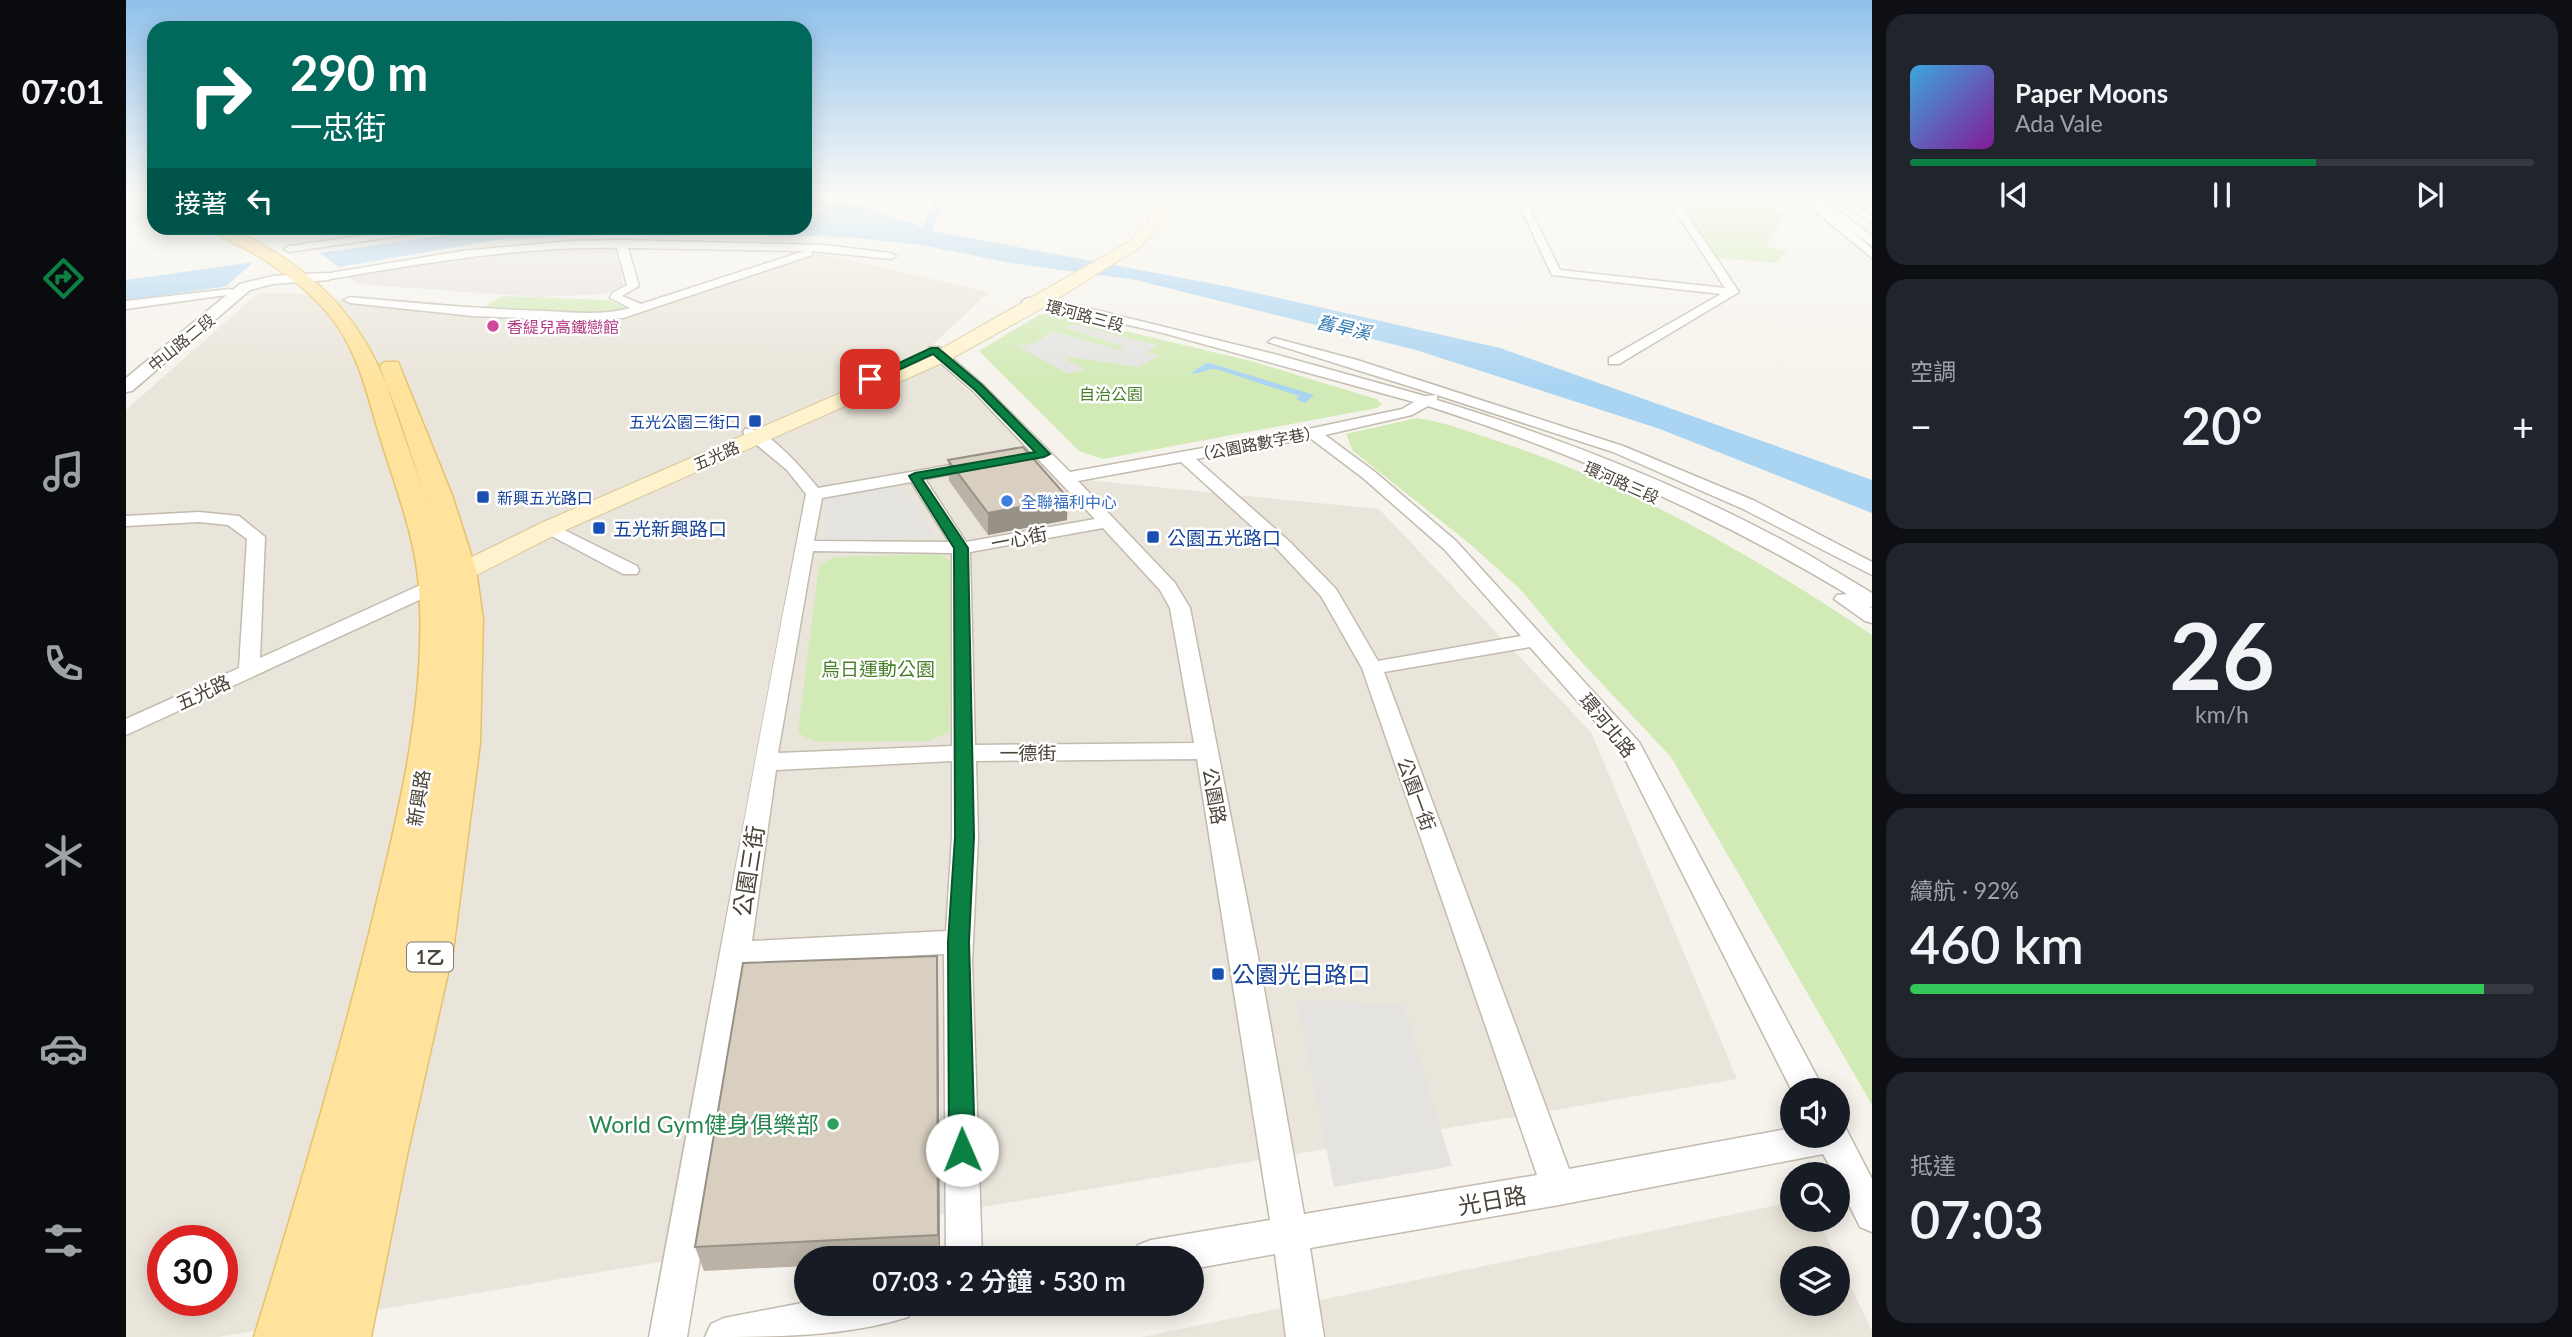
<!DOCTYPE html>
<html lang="zh-TW">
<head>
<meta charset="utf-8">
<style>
  :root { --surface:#171b24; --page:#20242c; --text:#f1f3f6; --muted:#9ea1a6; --line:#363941; --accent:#0b8043 }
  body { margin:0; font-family:Lato,"Noto Sans TC",sans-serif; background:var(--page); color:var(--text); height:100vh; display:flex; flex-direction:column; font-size:26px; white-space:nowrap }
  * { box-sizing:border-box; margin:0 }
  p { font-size:23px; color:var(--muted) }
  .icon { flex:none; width:38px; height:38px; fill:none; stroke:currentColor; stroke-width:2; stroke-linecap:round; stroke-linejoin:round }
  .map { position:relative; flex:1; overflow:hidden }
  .drawer { display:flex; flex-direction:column; gap:14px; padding:14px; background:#0d0f14; width:700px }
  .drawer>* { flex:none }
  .banner { position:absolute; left:21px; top:21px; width:665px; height:214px; border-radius:21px; box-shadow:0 4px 18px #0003; background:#00695c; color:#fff; overflow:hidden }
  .controls { position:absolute; left:1654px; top:1078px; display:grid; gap:14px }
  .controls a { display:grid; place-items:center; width:70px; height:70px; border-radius:50%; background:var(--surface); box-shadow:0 4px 18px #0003; font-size:35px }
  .speed { position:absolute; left:21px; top:1225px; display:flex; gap:14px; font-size:35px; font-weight:700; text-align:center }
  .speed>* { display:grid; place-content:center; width:91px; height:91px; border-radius:50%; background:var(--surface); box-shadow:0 4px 18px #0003; line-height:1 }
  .speed .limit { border:10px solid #d22; background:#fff; color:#111 }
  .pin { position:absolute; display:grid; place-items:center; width:60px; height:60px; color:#fff; margin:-30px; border-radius:14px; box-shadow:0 4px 10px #0006 }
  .me { position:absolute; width:77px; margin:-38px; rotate:359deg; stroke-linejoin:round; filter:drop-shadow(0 0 5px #0008) }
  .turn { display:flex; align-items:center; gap:24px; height:147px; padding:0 28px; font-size:32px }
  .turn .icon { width:91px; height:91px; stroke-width:2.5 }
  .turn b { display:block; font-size:49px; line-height:60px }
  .then { display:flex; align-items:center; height:66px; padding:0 28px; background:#0003; gap:14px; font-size:26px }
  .big { font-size:52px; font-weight:600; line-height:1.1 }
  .drawer .tile { flex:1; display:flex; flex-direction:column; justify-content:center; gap:10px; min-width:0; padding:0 24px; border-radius:21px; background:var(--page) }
  .drawer .dial { align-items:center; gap:0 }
  .dial b { font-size:91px; line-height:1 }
  .song { display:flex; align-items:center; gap:21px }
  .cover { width:84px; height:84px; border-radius:10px; background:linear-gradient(135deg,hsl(200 70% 55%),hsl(290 70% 35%)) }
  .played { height:7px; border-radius:4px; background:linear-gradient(90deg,var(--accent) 65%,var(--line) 65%) }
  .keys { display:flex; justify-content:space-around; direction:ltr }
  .heat { display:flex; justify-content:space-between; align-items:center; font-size:38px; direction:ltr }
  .charge { height:10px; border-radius:5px; background:linear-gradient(90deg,#34c759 92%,var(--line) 0) }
  .trip { position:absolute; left:668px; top:1246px; width:410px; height:70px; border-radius:35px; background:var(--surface); box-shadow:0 4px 18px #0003; font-weight:600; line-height:70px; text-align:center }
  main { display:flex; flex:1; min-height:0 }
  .dock { display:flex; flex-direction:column; width:126px; justify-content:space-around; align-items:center; background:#090b0e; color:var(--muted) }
  .dock .icon { width:49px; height:49px }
  .dock .on { color:var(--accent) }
  .dock b { font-size:32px; color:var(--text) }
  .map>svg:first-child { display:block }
  .residential { fill:#eae5da; fill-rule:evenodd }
  .industrial { fill:#e6e2dd }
  .green { fill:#d2eab5 }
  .parking { fill:#e5e3e0 }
  .water { fill:#a9d4f2 }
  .pier { fill:#f6f3ec }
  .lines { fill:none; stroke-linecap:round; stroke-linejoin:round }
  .canal { fill:#a9d4f2; fill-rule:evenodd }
  .minor-casing { stroke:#c2bbae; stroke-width:3 }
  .tertiary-casing { stroke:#c2bbae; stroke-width:3 }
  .secondary-casing { stroke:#d6c79b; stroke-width:2 }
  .primary-casing { stroke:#e6c16a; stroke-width:3 }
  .minor { fill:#fff; fill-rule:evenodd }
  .tertiary { fill:#fff; fill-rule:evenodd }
  .secondary { fill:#fff3cd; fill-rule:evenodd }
  .primary { fill:#ffe39c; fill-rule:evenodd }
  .wall { fill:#bab2a6 }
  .shaded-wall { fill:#979187 }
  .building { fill:#d8cfc1; stroke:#979187; stroke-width:2 }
  .route { fill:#0b8043; stroke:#07532c; stroke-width:2 }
  .hotel-dot { fill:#d1479c; stroke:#fff; stroke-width:2.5 }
  .transit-dot { fill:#1a4fb4; stroke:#fff; stroke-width:2.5 }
  .shop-dot { fill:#3f7fe0; stroke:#fff; stroke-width:2.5 }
  .leisure-dot { fill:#2e9e5b; stroke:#fff; stroke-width:2.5 }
  .labels { text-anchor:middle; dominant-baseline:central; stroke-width:5; stroke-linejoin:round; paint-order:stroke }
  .far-street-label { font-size:16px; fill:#4b4439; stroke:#fff }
  .far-hotel-label { font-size:16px; fill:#b23c85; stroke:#fff; text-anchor:start }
  .far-park-label { font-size:16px; fill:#4a7f2a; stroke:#fff }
  .far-transit-label { font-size:16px; fill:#164399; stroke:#fff; text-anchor:end }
  .far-shop-label { font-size:16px; fill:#366cbe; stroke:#fff; text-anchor:start }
  .far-water-label { font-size:18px; font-style:italic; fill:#2e7ab2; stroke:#fff }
  .shield { fill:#fff; stroke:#817c74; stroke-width:2 }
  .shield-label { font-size:18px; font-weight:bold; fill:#4b4439 }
  .transit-label { font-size:19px; fill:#164399; stroke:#fff; text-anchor:start }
  .street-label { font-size:19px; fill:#4b4439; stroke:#fff }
  .park-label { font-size:19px; fill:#4a7f2a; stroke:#fff }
  .near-street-label { font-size:23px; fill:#4b4439; stroke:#fff }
  .near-transit-label { font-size:23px; fill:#164399; stroke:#fff; text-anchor:start }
  .near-leisure-label { font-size:23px; fill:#27864d; stroke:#fff; text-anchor:end }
</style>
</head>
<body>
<main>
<nav class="dock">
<b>07:01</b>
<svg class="icon on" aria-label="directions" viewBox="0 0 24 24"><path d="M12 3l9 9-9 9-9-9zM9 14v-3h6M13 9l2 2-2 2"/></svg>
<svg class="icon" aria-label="music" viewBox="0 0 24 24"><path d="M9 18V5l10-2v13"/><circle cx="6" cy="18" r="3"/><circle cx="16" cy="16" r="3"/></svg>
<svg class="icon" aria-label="phone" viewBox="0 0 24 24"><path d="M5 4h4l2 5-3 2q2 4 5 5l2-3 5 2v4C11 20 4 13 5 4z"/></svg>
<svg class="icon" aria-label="climate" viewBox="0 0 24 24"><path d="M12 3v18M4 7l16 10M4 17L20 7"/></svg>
<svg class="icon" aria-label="car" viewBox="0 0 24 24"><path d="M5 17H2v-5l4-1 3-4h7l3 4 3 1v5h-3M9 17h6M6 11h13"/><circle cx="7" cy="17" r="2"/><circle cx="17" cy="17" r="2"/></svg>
<svg class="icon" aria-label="filters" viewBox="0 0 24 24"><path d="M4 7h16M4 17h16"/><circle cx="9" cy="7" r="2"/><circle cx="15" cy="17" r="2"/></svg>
</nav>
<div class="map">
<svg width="1746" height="1337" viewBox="0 0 1746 1337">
  <rect width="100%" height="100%" fill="#f6f3ec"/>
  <g class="residential">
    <polygon points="0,198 9,198 28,206 28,218 5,223 0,221"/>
    <path d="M679,250L863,292L799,352L940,478L1253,509L1465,732L1611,1079L92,1337H0V410L132,293H168L291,311L504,309ZM37,1241H96V1300H37Z"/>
    <polygon points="1666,1202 1666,1220 1692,1220 1711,1258 1666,1258 1666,1304 1712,1304 1712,1260 1746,1331 1746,1337 1016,1337"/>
  </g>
  <polygon class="industrial" points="490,247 497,285 479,294 412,297 231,284 220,275 397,249"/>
  <g class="green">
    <polygon points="1552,198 1665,198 1674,204 1645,211 1659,214 1640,247 1661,251 1650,263 1592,258"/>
    <polygon points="376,296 482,300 499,308 499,310 462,315 354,310"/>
    <polygon points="923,313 1125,361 1250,399 1256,404 1251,408 977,459 953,451 853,351 913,315"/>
    <path d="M1291,418C1323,423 1353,435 1383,445C1515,490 1631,558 1746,635V1105L1545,757L1449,655L1395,590L1344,544L1227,451L1220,434Z"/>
    <polygon points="813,554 825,561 823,732 802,741 693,742 680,738 672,732 693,565 709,557"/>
  </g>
  <g class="parking">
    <polygon points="947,324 1030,345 1021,353 1034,356 1011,367 942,357 940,360 960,369 942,374 892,346 909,343 926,331 993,350 999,347 940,328"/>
    <polygon points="774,482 810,537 698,540 699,494"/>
    <polygon points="1171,1000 1277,1004 1326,1166 1208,1187"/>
  </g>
  <g class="water">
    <polygon points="679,198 713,198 807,231 1104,287 1374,348 1746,480 1746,513 1534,429 1290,350 1010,280 884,263 796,245 721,237 521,232 370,240 102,286 0,301 0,280 357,230 679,228 679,221 687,221 698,209 679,201"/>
    <path d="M1080,363H1084L1188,395L1179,403L1170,399L1173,396L1090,369C1080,368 1074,375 1065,373Z"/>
  </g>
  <polygon class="pier" points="191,251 214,268 99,287 131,259"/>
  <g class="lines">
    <polygon class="canal" points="809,198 819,198 802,239 793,241 792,239"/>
    <defs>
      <g id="minor">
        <polygon points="1390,198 1399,198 1434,270 1599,288 1541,198 1550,198 1613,292 1493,364 1483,364 1483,358 1595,294 1426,275"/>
        <path d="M1673,198C1695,198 1730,234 1746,249V258Z"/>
        <polygon points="1707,198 1718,198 1746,215 1746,222"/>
        <polygon points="290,228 312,228 307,231 163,252 158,249 163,246"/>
        <path d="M495,240L697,245L765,253L770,256L765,259L686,251V255L497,318L453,320L347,316L224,303L218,300L224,297C289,303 353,309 418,311C445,312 478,316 504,308L484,298L486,293L501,285L491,248C392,246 295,264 198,280L192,277L198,274L336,251L443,241ZM502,248L678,251L515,304L496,296L513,286Z"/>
        <polygon points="104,289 110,292 108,294 0,309 0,301"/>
        <path d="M902,298L933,301L1148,354L1299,396L1311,395L1142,342L1148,338L1231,360L1497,446L1629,501L1746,562V575L1617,509L1487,452L1311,395V400C1431,437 1548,482 1658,541C1688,557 1717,576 1746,593V607L1742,606L1746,608V623L1739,621L1708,599L1711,595L1721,594C1588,514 1449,453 1302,406L1286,415L1199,435L1249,472L1330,541L1513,742L1698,1090L1666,1091L1495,751L1404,647L1258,672L1443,1169L1666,1128V1136H1712V1122L1718,1125L1746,1179V1232L1734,1227L1712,1182V1174H1708L1697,1154L1433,1205L1184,1248L1198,1337H1160L1149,1254L1066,1269V1258H1007L1012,1245L1025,1240L1144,1220L1071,759L850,761L852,837L846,962L856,1258H820L818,954L622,964L561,1337H523C576,1056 625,775 680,494L661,470L619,435L617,432L619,429C639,424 680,473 692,488L848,461L854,463L856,466L854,469L799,479L840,542L969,519L847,391L803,353V347H813L857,385L944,472L1187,428L1276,409L1288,402L1037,333L933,309L898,303L896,301ZM1184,438L1237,478L1318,549L1395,636L1252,661L1210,589L1164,542L1070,459ZM1055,462L1152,550L1195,596L1236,668L1411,1175L1178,1214L1135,972L1064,608L1049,583L952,481ZM785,482L823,542L688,541L696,498ZM977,528L1034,590L1044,608L1068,743L849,745L844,552ZM687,551L826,553V746L652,753ZM826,761V837L820,931L626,941L650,770Z"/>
        <polygon points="73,512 113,516 139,537 134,658 301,582 315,582 317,586 315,590 0,735 0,719 113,668 121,539 102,525 73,522 0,526 0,516"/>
        <polygon points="424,523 511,566 513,570 511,574 497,574 418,532 415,528"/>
        <path d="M681,1302L788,1304L782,1317C719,1337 646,1337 579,1337L585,1324L598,1318Z"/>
      </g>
      <g id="tertiary">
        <polygon points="1682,198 1695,198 1746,236 1746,246"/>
        <polygon points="198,273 203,274 203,280 147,284 124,290 6,391 0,392 0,378 114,284 147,276"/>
      </g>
      <polygon id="secondary" points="1033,198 1045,198 1035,224 1013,248 918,307 825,359 433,533 321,590 312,592 303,590 299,584 303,578 415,523 811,351 1003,242 1022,222"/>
      <path id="primary" d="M84,228C108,226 128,240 148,252C253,315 267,403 304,511L254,366L258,362H272L326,495L350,570L357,619L354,743L327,951L281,1155L245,1337H128C172,1194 215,1050 250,905C275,803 301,693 293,587C289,536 270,489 255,440C243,402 235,361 212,327C191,295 158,272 126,252C113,245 95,239 84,228Z"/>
    </defs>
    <use href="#minor" class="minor-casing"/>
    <use href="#tertiary" class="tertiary-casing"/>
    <use href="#secondary" class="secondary-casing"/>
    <use href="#primary" class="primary-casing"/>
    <use href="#minor" class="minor"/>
    <use href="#tertiary" class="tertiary"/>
    <use href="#secondary" class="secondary"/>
    <use href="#primary" class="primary"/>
  </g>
  <g class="wall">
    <polygon points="822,460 941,520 862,535 823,481"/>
    <polygon points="812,982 814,1258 681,1258 681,1266 578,1271 569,1247"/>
  </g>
  <g class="shaded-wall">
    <polygon points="942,498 941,520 862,535 862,513"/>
    <polygon points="811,956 812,982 814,1258 812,1235"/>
  </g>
  <g class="building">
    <polygon points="897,447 942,498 862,513 822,460"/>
    <polygon points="811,956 812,1235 569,1247 617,963"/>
  </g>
  <linearGradient id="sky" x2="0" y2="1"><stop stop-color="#8fc1ec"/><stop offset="0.51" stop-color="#fbfaf6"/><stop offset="1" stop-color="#fbfaf6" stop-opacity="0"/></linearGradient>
  <rect width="1746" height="385" fill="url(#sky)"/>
  <polygon class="route" points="805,348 812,348 856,385 924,454 918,457 796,479 842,548 848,837 843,942 849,1150 845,1159 836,1163 827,1159 823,1150 822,942 829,837 828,548 783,476 789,473 909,452 849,390 807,354 747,382 739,379"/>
  <circle class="hotel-dot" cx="367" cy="326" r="7"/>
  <g class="transit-dot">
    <rect x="622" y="414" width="14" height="14" rx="3.5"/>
    <rect x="350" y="490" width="14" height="14" rx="3.5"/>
    <rect x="466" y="521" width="14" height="14" rx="3.5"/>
    <rect x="1020" y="530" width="14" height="14" rx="3.5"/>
    <rect x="1085" y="967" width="14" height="14" rx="3.5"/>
  </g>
  <circle class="shop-dot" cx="881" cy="501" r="7"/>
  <circle class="leisure-dot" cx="707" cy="1124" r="7"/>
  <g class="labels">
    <g class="far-street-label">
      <text transform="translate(959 315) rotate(15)">環河路三段</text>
      <text transform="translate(55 342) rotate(-39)">中山路二段</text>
      <text transform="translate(1131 443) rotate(-11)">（公園路數字巷）</text>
      <text transform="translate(590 455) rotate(-24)">五光路</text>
      <text transform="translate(1496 482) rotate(24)">環河路三段</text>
    </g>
    <g class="far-hotel-label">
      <text x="381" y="326">香緹兒高鐵戀館</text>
    </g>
    <g class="far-park-label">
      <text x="985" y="393">自治公園</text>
    </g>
    <g class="far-transit-label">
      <text x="615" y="421">五光公園三街口</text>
      <text x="371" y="497" text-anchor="start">新興五光路口</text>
    </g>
    <g class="far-shop-label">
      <text x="895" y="501">全聯福利中心</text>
    </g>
    <g class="far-water-label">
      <text transform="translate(1218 327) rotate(13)">舊旱溪</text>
    </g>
    <rect class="shield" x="281" y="942.5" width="46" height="29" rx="5"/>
    <g class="shield-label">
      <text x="304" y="957">1乙</text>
    </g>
    <g class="transit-label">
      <text x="487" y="528">五光新興路口</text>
      <text x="1041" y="537">公園五光路口</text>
    </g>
    <g class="street-label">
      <text transform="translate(893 538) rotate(-11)">一心街</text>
      <text transform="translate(77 692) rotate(-25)">五光路</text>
      <text transform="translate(1482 725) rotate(51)">環河北路</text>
      <text x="902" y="752">一德街</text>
      <text transform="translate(1291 794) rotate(70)">公園一街</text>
      <text transform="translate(1089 796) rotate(80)">公園路</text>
      <text transform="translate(292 798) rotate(-81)">新興路</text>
    </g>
    <g class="park-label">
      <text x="752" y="668">烏日運動公園</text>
    </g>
    <g class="near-street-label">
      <text transform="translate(622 871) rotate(-81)">公園三街</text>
      <text transform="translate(1366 1200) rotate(-10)">光日路</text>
    </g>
    <g class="near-transit-label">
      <text x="1106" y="974">公園光日路口</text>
    </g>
    <g class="near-leisure-label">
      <text x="693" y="1124">World Gym健身俱樂部</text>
    </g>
  </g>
</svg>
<div class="controls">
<a><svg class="icon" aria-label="sound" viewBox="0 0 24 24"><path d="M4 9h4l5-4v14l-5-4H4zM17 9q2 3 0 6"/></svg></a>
<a><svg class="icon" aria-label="search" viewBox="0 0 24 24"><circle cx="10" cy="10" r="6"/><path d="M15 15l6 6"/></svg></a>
<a><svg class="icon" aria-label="layers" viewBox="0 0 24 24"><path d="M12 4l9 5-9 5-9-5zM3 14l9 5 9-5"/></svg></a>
</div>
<div class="speed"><div class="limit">30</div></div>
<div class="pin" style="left:744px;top:379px;background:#d93025"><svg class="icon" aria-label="arrive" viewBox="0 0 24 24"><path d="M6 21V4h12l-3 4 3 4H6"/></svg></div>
<svg class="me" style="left:836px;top:1150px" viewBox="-20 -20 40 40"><circle r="19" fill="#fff"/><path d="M0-13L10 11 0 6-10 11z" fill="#0b8043"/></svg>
<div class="trip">07:03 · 2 分鐘 · 530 m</div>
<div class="banner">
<div class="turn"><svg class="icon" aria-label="right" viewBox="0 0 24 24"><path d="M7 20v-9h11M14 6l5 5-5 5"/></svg><div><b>290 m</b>一忠街</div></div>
<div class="then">接著<svg class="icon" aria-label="left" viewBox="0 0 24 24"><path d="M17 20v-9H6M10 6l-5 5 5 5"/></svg></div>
</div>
</div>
<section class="drawer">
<div class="tile">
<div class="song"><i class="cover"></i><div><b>Paper Moons</b><p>Ada Vale</p></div></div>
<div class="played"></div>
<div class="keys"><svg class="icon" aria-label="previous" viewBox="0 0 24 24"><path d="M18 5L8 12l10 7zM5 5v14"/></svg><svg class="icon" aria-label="pause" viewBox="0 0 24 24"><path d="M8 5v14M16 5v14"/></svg><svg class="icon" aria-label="next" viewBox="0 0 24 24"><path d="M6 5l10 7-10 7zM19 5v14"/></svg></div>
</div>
<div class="tile"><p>空調</p>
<div class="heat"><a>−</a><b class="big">20°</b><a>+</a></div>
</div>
<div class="tile dial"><b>26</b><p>km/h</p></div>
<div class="tile"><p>續航 · 92%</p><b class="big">460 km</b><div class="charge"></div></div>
<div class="tile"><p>抵達</p><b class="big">07:03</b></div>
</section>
</main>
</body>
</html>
